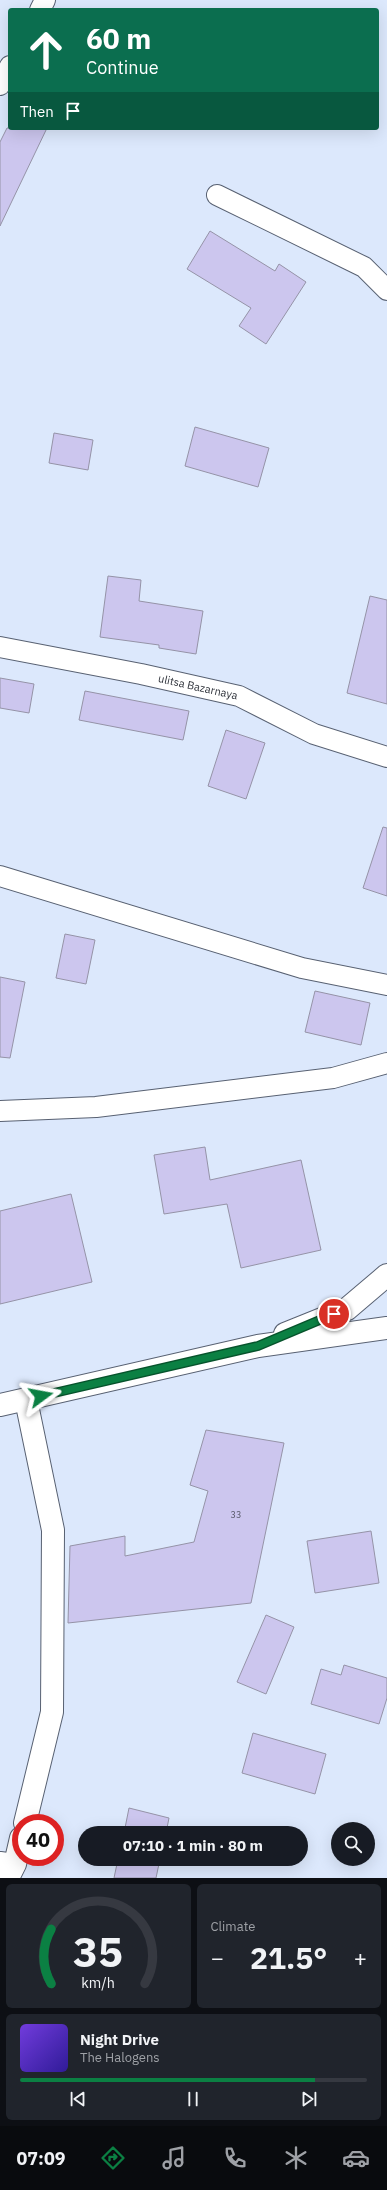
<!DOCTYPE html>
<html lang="en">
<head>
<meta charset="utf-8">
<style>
  :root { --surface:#171b24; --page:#20242c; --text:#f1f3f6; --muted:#9ea1a6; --line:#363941; --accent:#0b8043 }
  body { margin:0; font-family:"IBM Plex Sans",sans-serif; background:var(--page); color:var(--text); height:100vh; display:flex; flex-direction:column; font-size:15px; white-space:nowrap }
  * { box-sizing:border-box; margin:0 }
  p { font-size:13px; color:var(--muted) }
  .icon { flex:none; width:22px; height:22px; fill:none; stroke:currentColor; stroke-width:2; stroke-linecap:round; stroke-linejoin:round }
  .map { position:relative; height:1878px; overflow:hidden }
  .side { display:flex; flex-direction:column; gap:6px; padding:6px; background:#0d0f14; flex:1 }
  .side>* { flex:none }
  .hud { position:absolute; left:8px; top:8px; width:371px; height:122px; border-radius:4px; box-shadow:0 4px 16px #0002; background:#0b6e4f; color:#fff; overflow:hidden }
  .tools { position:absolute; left:331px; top:1822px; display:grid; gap:8px }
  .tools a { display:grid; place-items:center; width:44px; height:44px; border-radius:50%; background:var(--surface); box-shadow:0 4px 16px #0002; font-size:20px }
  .speed { position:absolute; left:12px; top:1814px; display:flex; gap:8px; font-size:20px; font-weight:700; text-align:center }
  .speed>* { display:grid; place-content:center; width:52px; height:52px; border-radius:50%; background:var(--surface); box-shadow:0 4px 16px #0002; line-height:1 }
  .speed .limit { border:6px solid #d22; background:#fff; color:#111 }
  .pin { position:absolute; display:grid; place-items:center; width:34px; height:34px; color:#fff; margin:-17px; border:2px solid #fff; border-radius:50%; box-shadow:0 1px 4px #0007 }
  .me { position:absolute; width:44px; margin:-22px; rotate:77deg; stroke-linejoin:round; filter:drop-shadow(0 0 3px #0008) }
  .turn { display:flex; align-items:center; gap:14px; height:84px; padding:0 12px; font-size:18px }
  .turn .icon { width:52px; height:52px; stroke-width:2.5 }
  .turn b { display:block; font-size:28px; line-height:34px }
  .then { display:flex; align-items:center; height:38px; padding:0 12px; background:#0003; gap:8px; font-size:15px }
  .big { font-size:30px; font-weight:800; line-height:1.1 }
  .side .widget { flex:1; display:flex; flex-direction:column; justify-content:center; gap:6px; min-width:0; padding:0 14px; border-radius:6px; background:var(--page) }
  .side .dial { align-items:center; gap:0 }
  .dial svg { height:104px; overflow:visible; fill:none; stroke:var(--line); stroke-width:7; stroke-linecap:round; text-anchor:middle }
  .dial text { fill:var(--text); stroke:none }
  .song { display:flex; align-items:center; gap:12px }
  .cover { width:48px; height:48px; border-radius:6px; background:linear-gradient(135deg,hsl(260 70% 55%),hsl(250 70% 35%)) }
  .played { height:4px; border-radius:2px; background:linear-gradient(90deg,var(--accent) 85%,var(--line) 85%) }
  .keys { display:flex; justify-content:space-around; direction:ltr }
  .heat { display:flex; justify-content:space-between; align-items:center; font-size:22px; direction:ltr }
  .side .tiles { flex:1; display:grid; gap:6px; grid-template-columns:1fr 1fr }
  .widget:last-child { grid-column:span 2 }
  .trip { position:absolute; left:78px; top:1826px; width:230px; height:40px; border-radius:20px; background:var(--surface); box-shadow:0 4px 16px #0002; font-weight:800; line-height:40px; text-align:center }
  .dock { display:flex; height:64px; justify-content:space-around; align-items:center; background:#090b0e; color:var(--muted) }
  .dock .icon { width:28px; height:28px }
  .dock .selected { color:var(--accent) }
  .dock b { font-size:18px; color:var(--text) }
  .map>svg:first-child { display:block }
  .building { fill:#ccc6ee; stroke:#9593a7 }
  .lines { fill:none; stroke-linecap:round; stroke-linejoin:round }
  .minor-casing { stroke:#586172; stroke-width:22 }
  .tertiary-casing { stroke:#586172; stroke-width:24 }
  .minor { stroke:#fff; stroke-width:20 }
  .tertiary { stroke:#fff; stroke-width:22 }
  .route-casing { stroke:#07532c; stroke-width:10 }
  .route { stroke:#0b8043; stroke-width:7 }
  .labels { text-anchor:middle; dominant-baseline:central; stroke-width:3; stroke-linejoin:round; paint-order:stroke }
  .number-label { font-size:9px; fill:#565767 }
  .street-label { font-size:11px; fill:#2e323a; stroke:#f0f5fd }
</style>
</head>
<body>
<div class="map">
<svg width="387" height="1878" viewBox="0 0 387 1878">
  <rect width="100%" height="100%" fill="#dce8fc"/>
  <g class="building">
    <polygon points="7,128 47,128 0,226 0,142"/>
    <polygon points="210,231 275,271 279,264 306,282 266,344 239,326 251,308 187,269"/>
    <polygon points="195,427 269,448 258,487 185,466"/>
    <polygon points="54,433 93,440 88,470 49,463"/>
    <polygon points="108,576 141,580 139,601 203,611 196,654 159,648 159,645 100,637"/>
    <polygon points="370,596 387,600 387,704 347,693"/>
    <polygon points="0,678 34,684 29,713 0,708"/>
    <polygon points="85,691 189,711 183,740 79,720"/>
    <polygon points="226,730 265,743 246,799 208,786"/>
    <polygon points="383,827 387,828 387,896 363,888"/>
    <polygon points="65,934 95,940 86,984 56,978"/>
    <polygon points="0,977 25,982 10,1058 0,1057"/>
    <polygon points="315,991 370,1003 361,1045 305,1032"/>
    <polygon points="205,1147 210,1180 301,1160 321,1250 241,1268 227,1204 164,1214 154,1155"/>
    <polygon points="71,1194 92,1282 0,1304 0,1211"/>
    <polygon points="206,1430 284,1443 251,1603 68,1623 70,1546 125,1536 125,1556 194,1542 208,1491 190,1485"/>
    <polygon points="371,1531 379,1583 315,1593 307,1541"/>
    <polygon points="266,1615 294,1627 266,1694 237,1682"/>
    <polygon points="344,1665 387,1678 387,1698 379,1724 311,1704 321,1669 341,1675"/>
    <polygon points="253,1733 326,1754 315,1794 242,1773"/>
    <polygon points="129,1808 169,1818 166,1833 124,1833"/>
    <polygon points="118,1859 160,1859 156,1878 114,1878"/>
  </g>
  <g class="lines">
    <defs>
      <g id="minor">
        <polyline points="40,10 45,0"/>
        <polyline points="0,85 10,66"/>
        <polyline points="217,195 364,267 387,290"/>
        <path id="s1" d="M0,647L141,674L239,696L314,734L387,757"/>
        <polyline points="0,876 302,968 387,985"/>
        <polyline points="0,1111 96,1107 333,1078 387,1063"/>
        <polyline points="0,1862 15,1864"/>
      </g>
      <g id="tertiary">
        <polyline points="285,1334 347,1309 387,1275"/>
        <polyline points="0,1405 258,1346 387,1328"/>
        <polyline points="25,1823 52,1712 53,1530 26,1400"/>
        <polyline points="8,1878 15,1864 21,1838"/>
      </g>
    </defs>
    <use href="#minor" class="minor-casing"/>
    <use href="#tertiary" class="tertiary-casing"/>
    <use href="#minor" class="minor"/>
    <use href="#tertiary" class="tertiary"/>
  </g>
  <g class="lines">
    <defs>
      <polyline id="route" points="41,1396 258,1346 334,1314"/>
    </defs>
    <use href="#route" class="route-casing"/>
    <use href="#route" class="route"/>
  </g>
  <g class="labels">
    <g class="number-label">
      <text x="236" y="1514">33</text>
    </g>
    <g class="street-label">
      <text stroke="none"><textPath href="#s1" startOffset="202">ulitsa Bazarnaya</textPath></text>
    </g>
  </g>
</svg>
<div class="tools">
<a><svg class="icon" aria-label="search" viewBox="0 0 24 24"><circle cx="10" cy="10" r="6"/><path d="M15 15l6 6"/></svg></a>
</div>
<div class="speed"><div class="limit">40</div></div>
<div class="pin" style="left:334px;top:1314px;background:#d93025"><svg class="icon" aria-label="arrive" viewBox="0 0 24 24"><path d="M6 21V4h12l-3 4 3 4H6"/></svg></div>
<svg class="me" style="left:41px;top:1396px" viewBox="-20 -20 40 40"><path d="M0-17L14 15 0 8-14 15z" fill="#0b8043" stroke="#fff" stroke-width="4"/></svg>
<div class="trip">07:10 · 1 min · 80 m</div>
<div class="hud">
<div class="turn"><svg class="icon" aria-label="ahead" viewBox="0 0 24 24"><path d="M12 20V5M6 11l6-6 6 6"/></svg><div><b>60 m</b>Continue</div></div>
<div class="then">Then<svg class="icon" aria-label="arrive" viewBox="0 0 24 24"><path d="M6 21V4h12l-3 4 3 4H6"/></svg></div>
</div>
</div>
<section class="side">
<div class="tiles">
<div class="widget dial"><svg viewBox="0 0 100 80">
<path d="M14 69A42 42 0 1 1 86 69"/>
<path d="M14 69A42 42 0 0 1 14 27" stroke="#0b8043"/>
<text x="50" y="56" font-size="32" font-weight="700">35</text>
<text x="50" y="72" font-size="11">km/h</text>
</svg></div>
<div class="widget"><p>Climate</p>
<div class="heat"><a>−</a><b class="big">21.5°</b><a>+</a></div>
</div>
<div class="widget">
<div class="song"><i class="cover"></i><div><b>Night Drive</b><p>The Halogens</p></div></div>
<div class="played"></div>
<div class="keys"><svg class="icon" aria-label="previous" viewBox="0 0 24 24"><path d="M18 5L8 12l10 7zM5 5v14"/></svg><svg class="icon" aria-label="pause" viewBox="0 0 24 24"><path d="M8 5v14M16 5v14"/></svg><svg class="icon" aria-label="next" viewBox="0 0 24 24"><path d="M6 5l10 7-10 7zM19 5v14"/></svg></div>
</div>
</div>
</section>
<nav class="dock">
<b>07:09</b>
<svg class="icon selected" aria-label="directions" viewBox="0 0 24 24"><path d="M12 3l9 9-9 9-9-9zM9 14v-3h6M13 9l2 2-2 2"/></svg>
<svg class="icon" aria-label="music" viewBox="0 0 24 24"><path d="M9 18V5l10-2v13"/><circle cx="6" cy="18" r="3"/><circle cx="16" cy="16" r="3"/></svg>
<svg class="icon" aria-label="phone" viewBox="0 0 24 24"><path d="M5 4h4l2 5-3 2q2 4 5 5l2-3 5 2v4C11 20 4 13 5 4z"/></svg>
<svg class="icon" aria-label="climate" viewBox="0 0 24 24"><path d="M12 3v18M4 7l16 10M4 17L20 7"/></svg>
<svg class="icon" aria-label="car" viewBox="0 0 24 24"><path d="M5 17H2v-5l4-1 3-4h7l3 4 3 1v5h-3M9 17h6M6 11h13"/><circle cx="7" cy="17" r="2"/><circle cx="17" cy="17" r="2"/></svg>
</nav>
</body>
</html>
